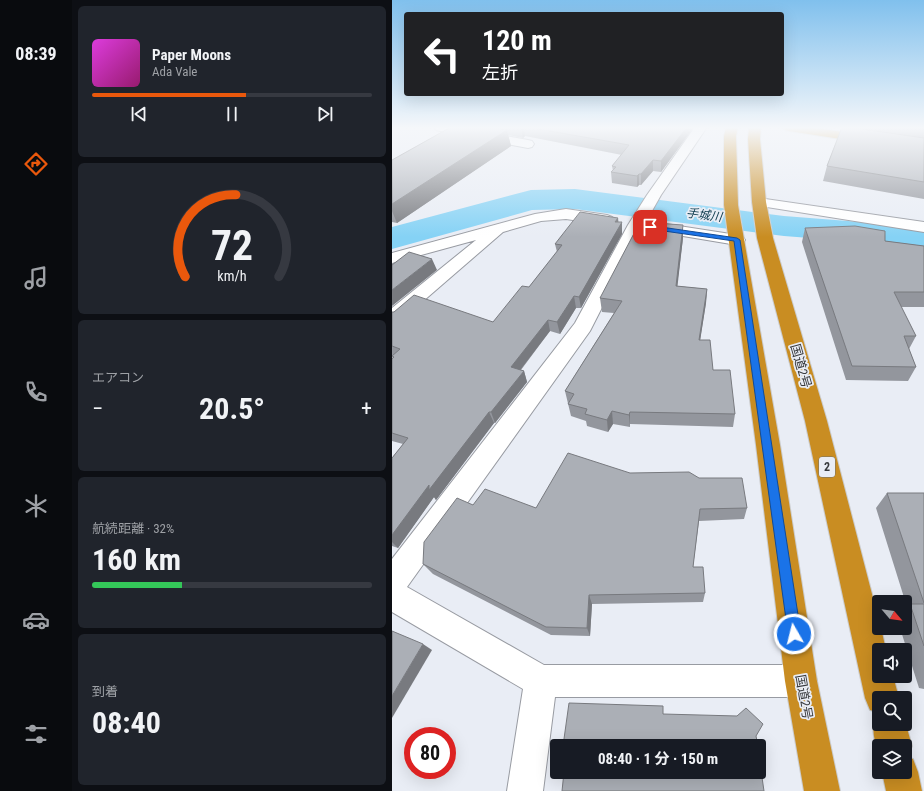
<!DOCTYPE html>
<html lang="ja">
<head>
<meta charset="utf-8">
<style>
  :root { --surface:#171b24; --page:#20242c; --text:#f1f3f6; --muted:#9ea1a6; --line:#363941; --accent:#ea580c }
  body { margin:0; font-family:"Roboto Condensed","Noto Sans JP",sans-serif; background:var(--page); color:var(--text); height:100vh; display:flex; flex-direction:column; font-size:15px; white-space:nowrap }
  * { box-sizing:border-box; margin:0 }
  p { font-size:13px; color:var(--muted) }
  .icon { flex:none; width:22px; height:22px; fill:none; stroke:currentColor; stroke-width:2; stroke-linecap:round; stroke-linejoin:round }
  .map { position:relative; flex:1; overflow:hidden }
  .sheet { display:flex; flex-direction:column; gap:6px; padding:6px; background:#0d0f14; width:320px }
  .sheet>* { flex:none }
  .top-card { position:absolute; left:12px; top:12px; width:380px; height:84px; border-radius:4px; box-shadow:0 4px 16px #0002; background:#202124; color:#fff; overflow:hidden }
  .needle { width:26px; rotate:119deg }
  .fabs { position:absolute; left:480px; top:595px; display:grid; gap:8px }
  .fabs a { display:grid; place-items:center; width:40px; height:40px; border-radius:4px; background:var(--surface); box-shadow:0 4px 16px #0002; font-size:20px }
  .speed { position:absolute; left:12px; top:727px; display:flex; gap:8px; font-size:20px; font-weight:700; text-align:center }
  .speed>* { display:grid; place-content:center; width:52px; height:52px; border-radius:50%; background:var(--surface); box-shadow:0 4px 16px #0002; line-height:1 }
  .speed .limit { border:6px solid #d22; background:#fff; color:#111 }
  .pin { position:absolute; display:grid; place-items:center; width:34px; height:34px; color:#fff; margin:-17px; border-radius:8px; box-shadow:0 2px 6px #0006 }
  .me { position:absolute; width:44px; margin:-22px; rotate:352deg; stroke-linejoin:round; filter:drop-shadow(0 0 3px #0008) }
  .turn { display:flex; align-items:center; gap:14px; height:84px; padding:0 12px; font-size:18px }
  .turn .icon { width:52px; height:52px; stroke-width:2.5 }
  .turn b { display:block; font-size:28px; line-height:34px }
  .big { font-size:30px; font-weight:700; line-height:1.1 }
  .sheet .tile { flex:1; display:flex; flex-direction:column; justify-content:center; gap:6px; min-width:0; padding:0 14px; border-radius:6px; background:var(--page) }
  .sheet .dial { align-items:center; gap:0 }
  .dial svg { height:104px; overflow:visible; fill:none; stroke:var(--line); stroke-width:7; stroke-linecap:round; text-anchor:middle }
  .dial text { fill:var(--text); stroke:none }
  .song { display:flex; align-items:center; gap:12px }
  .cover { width:48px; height:48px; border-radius:6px; background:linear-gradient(135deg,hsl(300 70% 55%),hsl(320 70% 35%)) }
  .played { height:4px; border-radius:2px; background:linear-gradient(90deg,var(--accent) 55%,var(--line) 55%) }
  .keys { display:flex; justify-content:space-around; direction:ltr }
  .heat { display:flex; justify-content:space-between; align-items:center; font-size:22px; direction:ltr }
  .charge { height:6px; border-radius:3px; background:linear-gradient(90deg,#34c759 32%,var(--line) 0) }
  .trip { position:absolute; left:158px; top:739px; width:216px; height:40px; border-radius:4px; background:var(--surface); box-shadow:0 4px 16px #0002; font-weight:700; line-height:40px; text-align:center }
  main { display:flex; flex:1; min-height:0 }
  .dock { display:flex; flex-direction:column; width:72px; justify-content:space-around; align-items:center; background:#090b0e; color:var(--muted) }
  .dock .icon { width:28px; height:28px }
  .dock .on { color:var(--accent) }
  .dock b { font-size:18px; color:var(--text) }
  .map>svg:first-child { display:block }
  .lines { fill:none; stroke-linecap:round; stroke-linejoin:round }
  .river { fill:#85d2f5; fill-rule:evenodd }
  .minor-casing { stroke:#989ba2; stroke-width:2 }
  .highway-casing { stroke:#cbcccd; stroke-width:2 }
  .minor { fill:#fff; fill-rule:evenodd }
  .highway { fill:#c98d22; fill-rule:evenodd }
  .wall { fill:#93969d }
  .shaded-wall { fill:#787a7f }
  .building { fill:#abafb6; stroke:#787a7f }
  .route { fill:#1a73e8; stroke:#114b97 }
  .labels { text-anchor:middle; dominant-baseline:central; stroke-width:3.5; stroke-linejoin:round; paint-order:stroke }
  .far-water-label { font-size:12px; font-style:italic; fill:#0c3a4c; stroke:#e9edf5 }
  .shield { fill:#e9edf5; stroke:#6d7074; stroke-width:1 }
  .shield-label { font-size:12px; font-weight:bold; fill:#383a3d }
  .street-label { font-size:13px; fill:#383a3d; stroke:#e9edf5 }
</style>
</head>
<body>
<main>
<nav class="dock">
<b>08:39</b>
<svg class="icon on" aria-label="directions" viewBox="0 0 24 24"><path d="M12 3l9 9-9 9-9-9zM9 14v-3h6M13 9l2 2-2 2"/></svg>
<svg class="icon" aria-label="music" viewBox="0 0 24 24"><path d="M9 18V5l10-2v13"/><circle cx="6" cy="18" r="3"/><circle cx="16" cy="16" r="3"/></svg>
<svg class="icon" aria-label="phone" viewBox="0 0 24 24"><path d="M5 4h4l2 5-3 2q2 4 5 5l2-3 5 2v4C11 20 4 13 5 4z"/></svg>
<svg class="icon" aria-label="climate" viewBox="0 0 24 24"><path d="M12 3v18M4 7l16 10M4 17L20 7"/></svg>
<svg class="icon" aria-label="car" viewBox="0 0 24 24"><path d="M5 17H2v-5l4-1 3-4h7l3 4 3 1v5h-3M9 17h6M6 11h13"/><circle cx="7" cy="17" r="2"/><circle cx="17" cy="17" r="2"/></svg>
<svg class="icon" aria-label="filters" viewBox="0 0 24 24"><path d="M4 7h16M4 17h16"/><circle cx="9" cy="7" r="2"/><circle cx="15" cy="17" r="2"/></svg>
</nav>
<section class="sheet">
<div class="tile">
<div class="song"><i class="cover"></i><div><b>Paper Moons</b><p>Ada Vale</p></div></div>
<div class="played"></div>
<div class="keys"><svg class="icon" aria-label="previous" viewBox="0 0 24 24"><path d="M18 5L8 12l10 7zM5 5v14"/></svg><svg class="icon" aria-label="pause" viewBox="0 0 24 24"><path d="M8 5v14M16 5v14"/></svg><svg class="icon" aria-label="next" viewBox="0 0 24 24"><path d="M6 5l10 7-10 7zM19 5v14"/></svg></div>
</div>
<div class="tile dial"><svg viewBox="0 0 100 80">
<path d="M14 69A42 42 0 1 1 86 69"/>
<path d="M14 69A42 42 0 0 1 53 6" stroke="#ea580c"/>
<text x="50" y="56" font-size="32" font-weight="700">72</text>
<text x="50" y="72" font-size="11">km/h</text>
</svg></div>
<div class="tile"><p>エアコン</p>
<div class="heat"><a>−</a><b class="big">20.5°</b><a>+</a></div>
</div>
<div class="tile"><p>航続距離 · 32%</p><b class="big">160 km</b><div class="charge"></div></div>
<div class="tile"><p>到着</p><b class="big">08:40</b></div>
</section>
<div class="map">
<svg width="532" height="791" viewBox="0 0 532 791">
  <rect width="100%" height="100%" fill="#e9edf5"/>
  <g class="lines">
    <polygon class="river" points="183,189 392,216 456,221 532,229 532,251 456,241 392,236 183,209 140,210 0,249 0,227 139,190"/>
    <defs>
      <g id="minor">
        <polygon points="42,127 64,127 136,140 140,141 142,144 140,147 136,148 48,131 44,130"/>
        <polygon points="303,127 315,127 269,195 252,225 198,331 15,587 152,665 409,665 421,669 425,681 421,693 409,697 163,697 151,791 115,791 131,689 0,612 0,559 183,323 236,225 255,195"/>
        <polygon points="367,198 532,222 532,232 362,205 360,202 362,199"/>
        <polygon points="174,209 215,215 220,217 223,220 220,223 215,225 174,219 149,221 111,232 7,322 0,324 0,308 84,240 0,263 0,253 143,214"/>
        <polygon points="261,222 345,235 351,237 353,240 351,243 345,245 255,230 253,227 255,224"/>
      </g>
      <g id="highway">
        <polygon points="334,127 346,127 344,136 346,205 388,445 425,681 448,791 412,791 393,681 364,445 332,205 332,136"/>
        <path d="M357,127H369L368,139L374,202L381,238L435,421L487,621V628H489L494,650H487V676H501L507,698H487V724H513V721L520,746L515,757L521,759L526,772L530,791H494L490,772H513V746H487V752C481,738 479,727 485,712L478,710L473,698L413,421L365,238L360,202L356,139Z"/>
        <polygon points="391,127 417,127 532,144 532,152 397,131 393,130"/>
      </g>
    </defs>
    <use href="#minor" class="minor-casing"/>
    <use href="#highway" class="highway-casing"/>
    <use href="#minor" class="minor"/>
    <use href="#highway" class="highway"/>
  </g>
  <g class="wall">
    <polygon points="59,127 302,127 269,172 261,171 249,185 247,185 245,187 220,183 219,172 221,171 220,166 230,155 133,136 131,138 116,135 119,146 5,223 0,222 0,160"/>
    <polygon points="450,127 532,127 532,199 431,181 435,166"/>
    <polygon points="226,218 226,222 230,222 230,234 189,308 184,308 168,334 158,331 129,370 132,371 135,382 103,423 102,423 44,500 42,497 6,548 0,546 0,458 11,444 0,441 0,359 1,359 0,357 1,355 0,355 0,312 101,322 137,287 165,252 163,244"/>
    <polygon points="413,228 493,241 532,246 532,307 509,307 524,336 517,349 524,367 516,381 454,380 410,242"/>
    <polygon points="291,238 285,286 315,289 314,303 308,340 321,370 343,414 341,427 238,424 238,427 221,424 216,432 195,426 194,421 179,416 173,391 222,313 210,312 208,298"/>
    <polygon points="238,473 355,508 352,519 307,521 301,567 313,593 311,602 200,604 198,636 159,635 41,574 31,564 81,505 144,508"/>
    <polygon points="495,493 532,493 532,689 527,688 508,628 513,628 513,609 515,607 484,508"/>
  </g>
  <g class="shaded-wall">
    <polygon points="129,127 131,127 133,136 131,138"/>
    <polygon points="295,127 302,127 269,172 269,161"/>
    <polygon points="115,130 119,146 5,223 0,211 0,204"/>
    <polygon points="261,160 261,171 249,185 249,174"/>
    <polygon points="247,174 247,185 245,187 245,176"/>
    <polygon points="226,218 227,227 230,222 230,234 189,308 187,297 223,222"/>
    <polygon points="291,225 291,238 284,299 284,286"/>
    <polygon points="40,259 45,270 0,306 0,290"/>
    <polygon points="315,289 314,303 306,354 307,340"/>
    <polygon points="182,296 184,308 168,334 165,322"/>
    <polygon points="156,320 158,331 122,378 119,367"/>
    <polygon points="132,371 135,382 103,423 99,412"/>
    <polygon points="220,411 221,424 216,432 215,420"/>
    <polygon points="97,412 102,423 44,500 42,497 6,548 0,542 0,535 37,485"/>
    <polygon points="238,412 238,427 237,415"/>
    <polygon points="197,595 200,604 198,636 195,628"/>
    <polygon points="31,644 40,650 0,718 0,696"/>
  </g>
  <g class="building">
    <polygon points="59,127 95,127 115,130 0,204 0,160"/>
    <polygon points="135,127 295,127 269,161 261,160 249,174 247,174 245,176 219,172 224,167 220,166 237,145"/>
    <polygon points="450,127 456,127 532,138 532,182 435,166"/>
    <polygon points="188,212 226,218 223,222 230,222 187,297 182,296 165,322 156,320 119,367 132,371 99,412 97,412 37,490 37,485 0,535 0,458 16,438 0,433 0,359 2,357 0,356 8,349 0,346 0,312 2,312 22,295 101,322 130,286 137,287 170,245 163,244"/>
    <polygon points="248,222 291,225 284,286 315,289 307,340 318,340 321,370 338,370 343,414 238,412 237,415 220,411 215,420 193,414 195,409 176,404 182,394 173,391 230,301 208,298"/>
    <polygon points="463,226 493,231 493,241 532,246 532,292 502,292 524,336 512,336 524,367 460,366 413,228"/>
    <polygon points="17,252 40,259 0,290 0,265"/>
    <polygon points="176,453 238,473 297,472 307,478 350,478 355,508 308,509 301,567 311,567 313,593 197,595 195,628 154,627 31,564 32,542 65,498 81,505 93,489 144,508"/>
    <polygon points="495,493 532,493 532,603"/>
    <polygon points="518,604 532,604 532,646"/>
    <polygon points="0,631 31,644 0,696"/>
    <polygon points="177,703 271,706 271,714 345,716 354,708 371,724 364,736 366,746 171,746"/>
    <polygon points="367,757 372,791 170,791 172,772 367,772"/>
  </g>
  <linearGradient id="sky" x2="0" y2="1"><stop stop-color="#80c0ed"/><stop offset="0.54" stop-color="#f5f7fa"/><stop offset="1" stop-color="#f5f7fa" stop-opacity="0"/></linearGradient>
  <rect width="532" height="237" fill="url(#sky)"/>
  <polygon class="route" points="255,225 345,238 348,240 409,634 407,638 402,640 398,638 396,634 342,241 258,229 255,228"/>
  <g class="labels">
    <g class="far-water-label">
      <text transform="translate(312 215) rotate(7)">手城川</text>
    </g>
    <rect class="shield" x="427" y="457" width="16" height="20" rx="3"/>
    <g class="shield-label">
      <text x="435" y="467">2</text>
    </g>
    <g class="street-label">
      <text transform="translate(409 366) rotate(74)">国道2号</text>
      <text transform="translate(412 697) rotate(80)">国道2号</text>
    </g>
  </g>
</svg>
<div class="fabs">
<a><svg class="needle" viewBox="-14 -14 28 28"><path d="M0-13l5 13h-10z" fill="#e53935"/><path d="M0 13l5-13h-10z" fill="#9ea1a6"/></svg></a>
<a><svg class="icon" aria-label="sound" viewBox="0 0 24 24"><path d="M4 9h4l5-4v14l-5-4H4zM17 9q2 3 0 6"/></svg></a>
<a><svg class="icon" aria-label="search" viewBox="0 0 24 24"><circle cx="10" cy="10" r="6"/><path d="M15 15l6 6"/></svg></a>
<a><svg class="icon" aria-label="layers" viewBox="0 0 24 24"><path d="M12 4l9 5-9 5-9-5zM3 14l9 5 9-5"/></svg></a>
</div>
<div class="speed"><div class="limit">80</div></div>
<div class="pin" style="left:258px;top:227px;background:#d93025"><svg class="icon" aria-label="arrive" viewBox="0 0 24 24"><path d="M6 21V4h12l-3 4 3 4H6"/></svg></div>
<svg class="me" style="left:402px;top:634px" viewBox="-20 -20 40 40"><circle r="17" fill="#1a73e8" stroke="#fff" stroke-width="3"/><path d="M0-11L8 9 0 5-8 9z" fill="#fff"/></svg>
<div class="trip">08:40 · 1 分 · 150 m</div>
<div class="top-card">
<div class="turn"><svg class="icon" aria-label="left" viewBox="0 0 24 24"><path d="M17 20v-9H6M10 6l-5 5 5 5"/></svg><div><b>120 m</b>左折</div></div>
</div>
</div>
</main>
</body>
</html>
